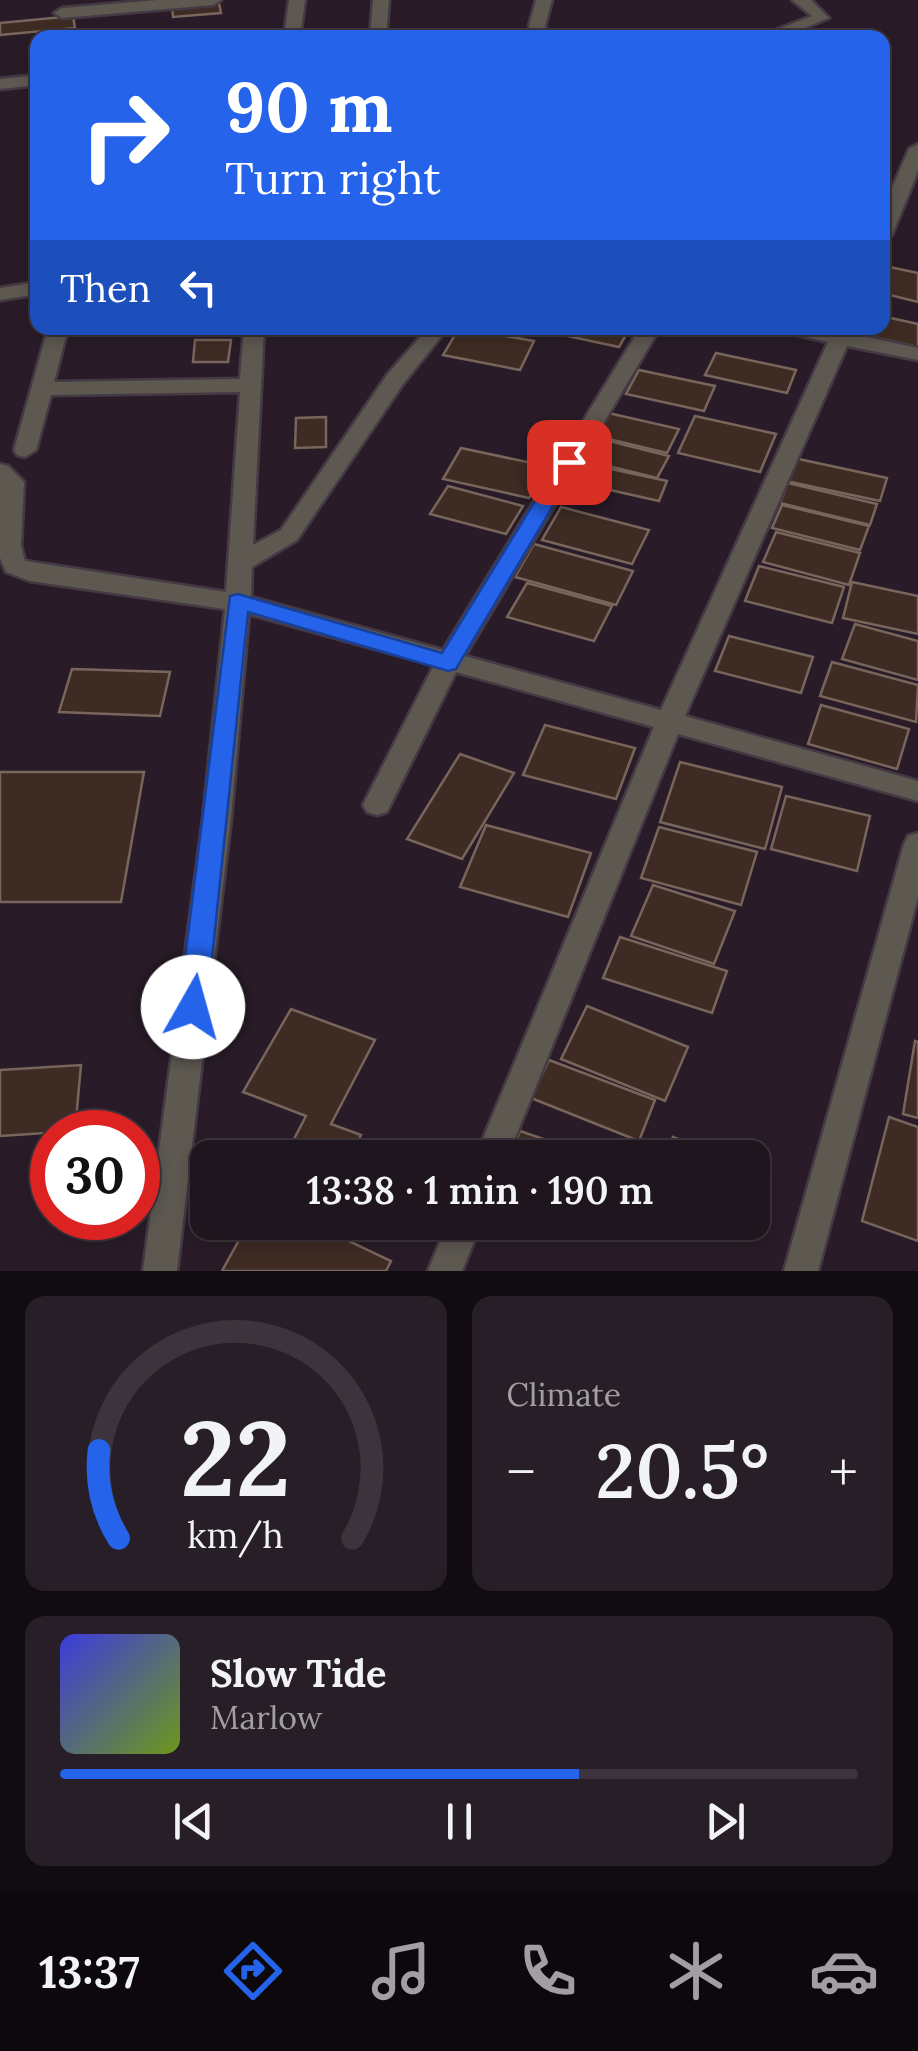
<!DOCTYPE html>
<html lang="en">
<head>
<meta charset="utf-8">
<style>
  :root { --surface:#1f151e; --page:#271e27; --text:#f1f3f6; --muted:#a19fa4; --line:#3c343c; --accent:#2563eb }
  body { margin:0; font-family:Lora,serif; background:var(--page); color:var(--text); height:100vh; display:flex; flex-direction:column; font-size:38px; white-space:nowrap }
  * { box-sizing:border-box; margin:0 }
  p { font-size:32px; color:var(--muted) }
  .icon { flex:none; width:55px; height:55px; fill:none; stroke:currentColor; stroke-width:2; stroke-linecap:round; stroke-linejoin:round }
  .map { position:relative; height:1271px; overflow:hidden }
  .drawer { display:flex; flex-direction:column; gap:25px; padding:25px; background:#110c10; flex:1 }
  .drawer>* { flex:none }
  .top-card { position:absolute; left:30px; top:30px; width:860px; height:305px; border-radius:20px; box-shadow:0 5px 15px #0003,0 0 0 2px var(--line); background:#2563eb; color:#fff; overflow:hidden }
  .speed { position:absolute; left:30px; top:1110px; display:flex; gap:20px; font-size:50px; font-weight:700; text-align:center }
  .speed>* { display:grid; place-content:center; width:130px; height:130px; border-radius:50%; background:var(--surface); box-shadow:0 5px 15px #0003,0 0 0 2px var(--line); line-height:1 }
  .speed .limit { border:15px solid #d22; background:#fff; color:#111 }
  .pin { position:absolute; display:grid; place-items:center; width:85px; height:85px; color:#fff; margin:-42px; border-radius:20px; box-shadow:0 5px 15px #0006 }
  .me { position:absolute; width:110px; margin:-55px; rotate:7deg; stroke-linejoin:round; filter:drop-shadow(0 0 8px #0008) }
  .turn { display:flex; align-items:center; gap:35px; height:210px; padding:0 30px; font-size:45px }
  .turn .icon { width:130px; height:130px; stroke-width:2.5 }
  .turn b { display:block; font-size:70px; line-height:85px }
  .then { display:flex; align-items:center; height:95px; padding:0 30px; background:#0003; gap:20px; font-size:38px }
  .big { font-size:75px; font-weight:600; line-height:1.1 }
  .drawer .widget { flex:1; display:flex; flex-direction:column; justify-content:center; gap:15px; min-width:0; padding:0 35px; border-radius:20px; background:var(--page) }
  .drawer .dial { align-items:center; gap:0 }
  .dial svg { height:260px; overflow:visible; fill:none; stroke:var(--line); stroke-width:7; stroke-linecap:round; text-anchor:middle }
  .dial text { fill:var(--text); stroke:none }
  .song { display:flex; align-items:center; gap:30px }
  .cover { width:120px; height:120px; border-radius:15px; background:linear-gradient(135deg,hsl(240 70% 55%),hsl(80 70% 35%)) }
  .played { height:10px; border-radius:5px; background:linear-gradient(90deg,var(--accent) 65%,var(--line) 65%) }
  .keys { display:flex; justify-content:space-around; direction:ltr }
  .heat { display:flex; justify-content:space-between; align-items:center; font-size:55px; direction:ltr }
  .drawer .tiles { flex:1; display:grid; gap:25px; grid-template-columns:1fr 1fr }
  .widget:last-child { grid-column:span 2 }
  .trip { position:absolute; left:190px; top:1140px; width:580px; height:100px; border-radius:20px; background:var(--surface); box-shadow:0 5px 15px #0003,0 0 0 2px var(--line); font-weight:600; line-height:100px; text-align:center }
  .tab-bar { display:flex; height:160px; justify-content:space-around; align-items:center; background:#0c080c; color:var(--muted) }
  .tab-bar .icon { width:70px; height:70px }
  .tab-bar .current { color:var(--accent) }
  .tab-bar b { font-size:45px; color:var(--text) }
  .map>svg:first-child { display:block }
  .building { fill:#3e2c24; stroke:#78655b; stroke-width:2.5 }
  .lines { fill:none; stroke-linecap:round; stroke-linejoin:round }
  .minor-casing { stroke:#453944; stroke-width:5 }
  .minor { fill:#5d5951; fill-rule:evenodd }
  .route { fill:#2563eb; stroke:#184099; stroke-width:2.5 }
</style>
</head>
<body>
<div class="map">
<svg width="918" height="1271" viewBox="0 0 918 1271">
  <rect width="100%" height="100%" fill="#291c28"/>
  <g class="building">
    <polygon points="219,3 221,13 173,17 172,7"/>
    <polygon points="73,16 75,28 0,35 0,23"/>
    <polygon points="885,266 918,273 918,302 882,293"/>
    <polygon points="882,316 918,324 918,347 849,332 850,328 882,328"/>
    <polygon points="459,328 461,328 534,341 520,370 443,355"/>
    <polygon points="546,328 630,328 619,347 544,331"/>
    <polygon points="195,340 231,340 228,362 193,362"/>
    <polygon points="716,353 796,370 787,393 705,375"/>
    <polygon points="639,370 715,386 704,411 626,394"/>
    <polygon points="604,412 679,429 667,453 592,435"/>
    <polygon points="695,416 776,434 760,472 678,453"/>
    <polygon points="326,417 326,447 295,448 296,418"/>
    <polygon points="593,437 669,456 657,478 580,459"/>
    <polygon points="461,448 546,466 529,498 443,479"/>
    <polygon points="794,458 887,478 880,501 786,481"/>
    <polygon points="597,466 667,481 659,501 588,485"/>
    <polygon points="788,483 877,504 870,525 780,503"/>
    <polygon points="448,486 523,506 506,534 430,514"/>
    <polygon points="782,505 869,526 860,550 772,528"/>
    <polygon points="561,507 649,530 632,564 542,540"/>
    <polygon points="776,532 860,553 849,585 763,562"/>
    <polygon points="534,544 633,571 616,605 515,577"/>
    <polygon points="759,566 844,587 832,623 745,601"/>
    <polygon points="852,582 918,596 918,634 843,618"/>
    <polygon points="527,583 612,606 594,641 507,617"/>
    <polygon points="855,624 918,641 918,680 842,659"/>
    <polygon points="729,636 813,657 801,693 715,671"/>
    <polygon points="832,662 918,685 916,722 820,696"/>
    <polygon points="72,669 170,672 160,716 59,712"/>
    <polygon points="821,705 909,729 897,769 808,744"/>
    <polygon points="545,725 635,748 616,799 523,775"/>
    <polygon points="460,754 514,773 462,859 407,839"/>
    <polygon points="680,762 782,787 765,849 660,822"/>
    <polygon points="0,772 144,772 121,902 0,902"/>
    <polygon points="786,796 870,816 857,871 771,849"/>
    <polygon points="486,825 591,853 568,917 460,887"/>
    <polygon points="659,827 757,852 741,905 641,878"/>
    <polygon points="653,885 735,911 714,964 631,936"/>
    <polygon points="620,937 727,971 712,1013 603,978"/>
    <polygon points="587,1006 688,1047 665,1101 561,1059"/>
    <polygon points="291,1009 375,1040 331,1124 361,1135 350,1158 284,1158 306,1116 243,1092"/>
    <polygon points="915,1041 918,1042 918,1118 903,1114"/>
    <polygon points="549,1060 655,1100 639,1141 531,1098"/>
    <polygon points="81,1065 75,1131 0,1136 0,1070"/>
    <polygon points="889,1117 918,1127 918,1241 862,1221"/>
    <polygon points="520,1131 599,1158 509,1158"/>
    <polygon points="673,1137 724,1158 665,1158"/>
    <polygon points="249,1222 317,1222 315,1225 391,1261 386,1271 222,1271"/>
  </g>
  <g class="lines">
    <defs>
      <g id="minor">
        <polygon points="158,0 221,0 213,5 62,18 54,13 62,8"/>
        <polygon points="289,0 305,0 300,38 284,38"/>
        <polygon points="373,0 389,0 386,38 370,38"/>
        <polygon points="536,0 552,0 545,26 550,38 534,38 529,26"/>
        <polygon points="792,0 811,0 829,18 780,38 755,38 812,16"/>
        <polygon points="38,75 38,85 0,89 0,79"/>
        <polygon points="918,144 918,171 892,235 882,241 882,211 909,149"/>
        <polygon points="38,282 38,294 0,300 0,288"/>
        <polygon points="48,328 68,328 54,382 240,379 244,328 264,328 253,545 281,530 387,375 428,328 448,328 403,384 297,540 252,567 251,597 443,650 640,328 660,328 465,656 661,710 828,342 784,332 781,328 854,328 852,334 918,348 918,360 847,346 685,716 918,781 918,801 678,734 507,1158 475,1158 654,727 456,672 387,812 377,815 367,812 363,805 434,665 249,614 231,819 177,1271 143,1271 203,819 225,609 30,581 6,572 0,558 0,464 8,466 24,482 21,546 25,561 226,592 240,392 51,395 36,450 25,457 17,455 14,450"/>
        <polygon points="918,833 918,897 818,1271 784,1271 904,844 908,836"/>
        <polygon points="448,1222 482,1222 462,1271 428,1271"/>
      </g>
    </defs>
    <use href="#minor" class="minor-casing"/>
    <use href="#minor" class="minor"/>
  </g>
  <polygon class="route" points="569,455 579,462 456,669 448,671 248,612 207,1007 203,1015 193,1019 183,1015 179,1007 230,596 238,594 442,653 559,462"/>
</svg>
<div class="speed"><div class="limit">30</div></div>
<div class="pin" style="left:569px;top:462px;background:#d93025"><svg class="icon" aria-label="arrive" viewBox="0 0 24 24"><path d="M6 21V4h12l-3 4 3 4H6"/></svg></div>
<svg class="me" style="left:193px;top:1007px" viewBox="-20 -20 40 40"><circle r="19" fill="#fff"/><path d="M0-13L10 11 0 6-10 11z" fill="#2563eb"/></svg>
<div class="trip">13:38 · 1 min · 190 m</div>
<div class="top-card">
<div class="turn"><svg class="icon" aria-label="right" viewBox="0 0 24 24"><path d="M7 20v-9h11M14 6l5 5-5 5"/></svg><div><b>90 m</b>Turn right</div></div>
<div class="then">Then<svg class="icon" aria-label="left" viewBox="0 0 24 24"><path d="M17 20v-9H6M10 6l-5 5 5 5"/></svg></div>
</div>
</div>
<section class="drawer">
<div class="tiles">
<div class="widget dial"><svg viewBox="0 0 100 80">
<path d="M14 69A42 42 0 1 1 86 69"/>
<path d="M14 69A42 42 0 0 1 8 42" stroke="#2563eb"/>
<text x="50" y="56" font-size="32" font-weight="700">22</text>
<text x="50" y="72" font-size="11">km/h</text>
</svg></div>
<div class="widget"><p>Climate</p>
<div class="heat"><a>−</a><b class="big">20.5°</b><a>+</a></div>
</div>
<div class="widget">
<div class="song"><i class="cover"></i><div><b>Slow Tide</b><p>Marlow</p></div></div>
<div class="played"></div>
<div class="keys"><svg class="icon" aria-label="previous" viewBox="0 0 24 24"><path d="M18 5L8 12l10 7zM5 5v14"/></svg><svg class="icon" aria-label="pause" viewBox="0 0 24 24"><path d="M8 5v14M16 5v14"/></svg><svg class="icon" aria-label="next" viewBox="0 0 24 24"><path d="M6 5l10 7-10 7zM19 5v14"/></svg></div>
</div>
</div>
</section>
<nav class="tab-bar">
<b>13:37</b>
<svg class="icon current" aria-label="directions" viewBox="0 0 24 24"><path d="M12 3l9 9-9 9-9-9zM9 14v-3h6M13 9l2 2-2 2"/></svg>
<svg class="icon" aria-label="music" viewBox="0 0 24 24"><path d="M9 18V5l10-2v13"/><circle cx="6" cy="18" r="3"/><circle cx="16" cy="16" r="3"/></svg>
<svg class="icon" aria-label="phone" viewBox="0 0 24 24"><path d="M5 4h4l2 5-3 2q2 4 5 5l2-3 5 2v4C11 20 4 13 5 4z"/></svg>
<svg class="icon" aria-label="climate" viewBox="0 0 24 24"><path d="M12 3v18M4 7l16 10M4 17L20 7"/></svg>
<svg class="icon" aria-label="car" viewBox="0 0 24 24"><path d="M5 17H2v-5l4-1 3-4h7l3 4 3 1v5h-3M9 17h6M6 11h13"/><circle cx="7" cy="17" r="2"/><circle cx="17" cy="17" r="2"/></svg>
</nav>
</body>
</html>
